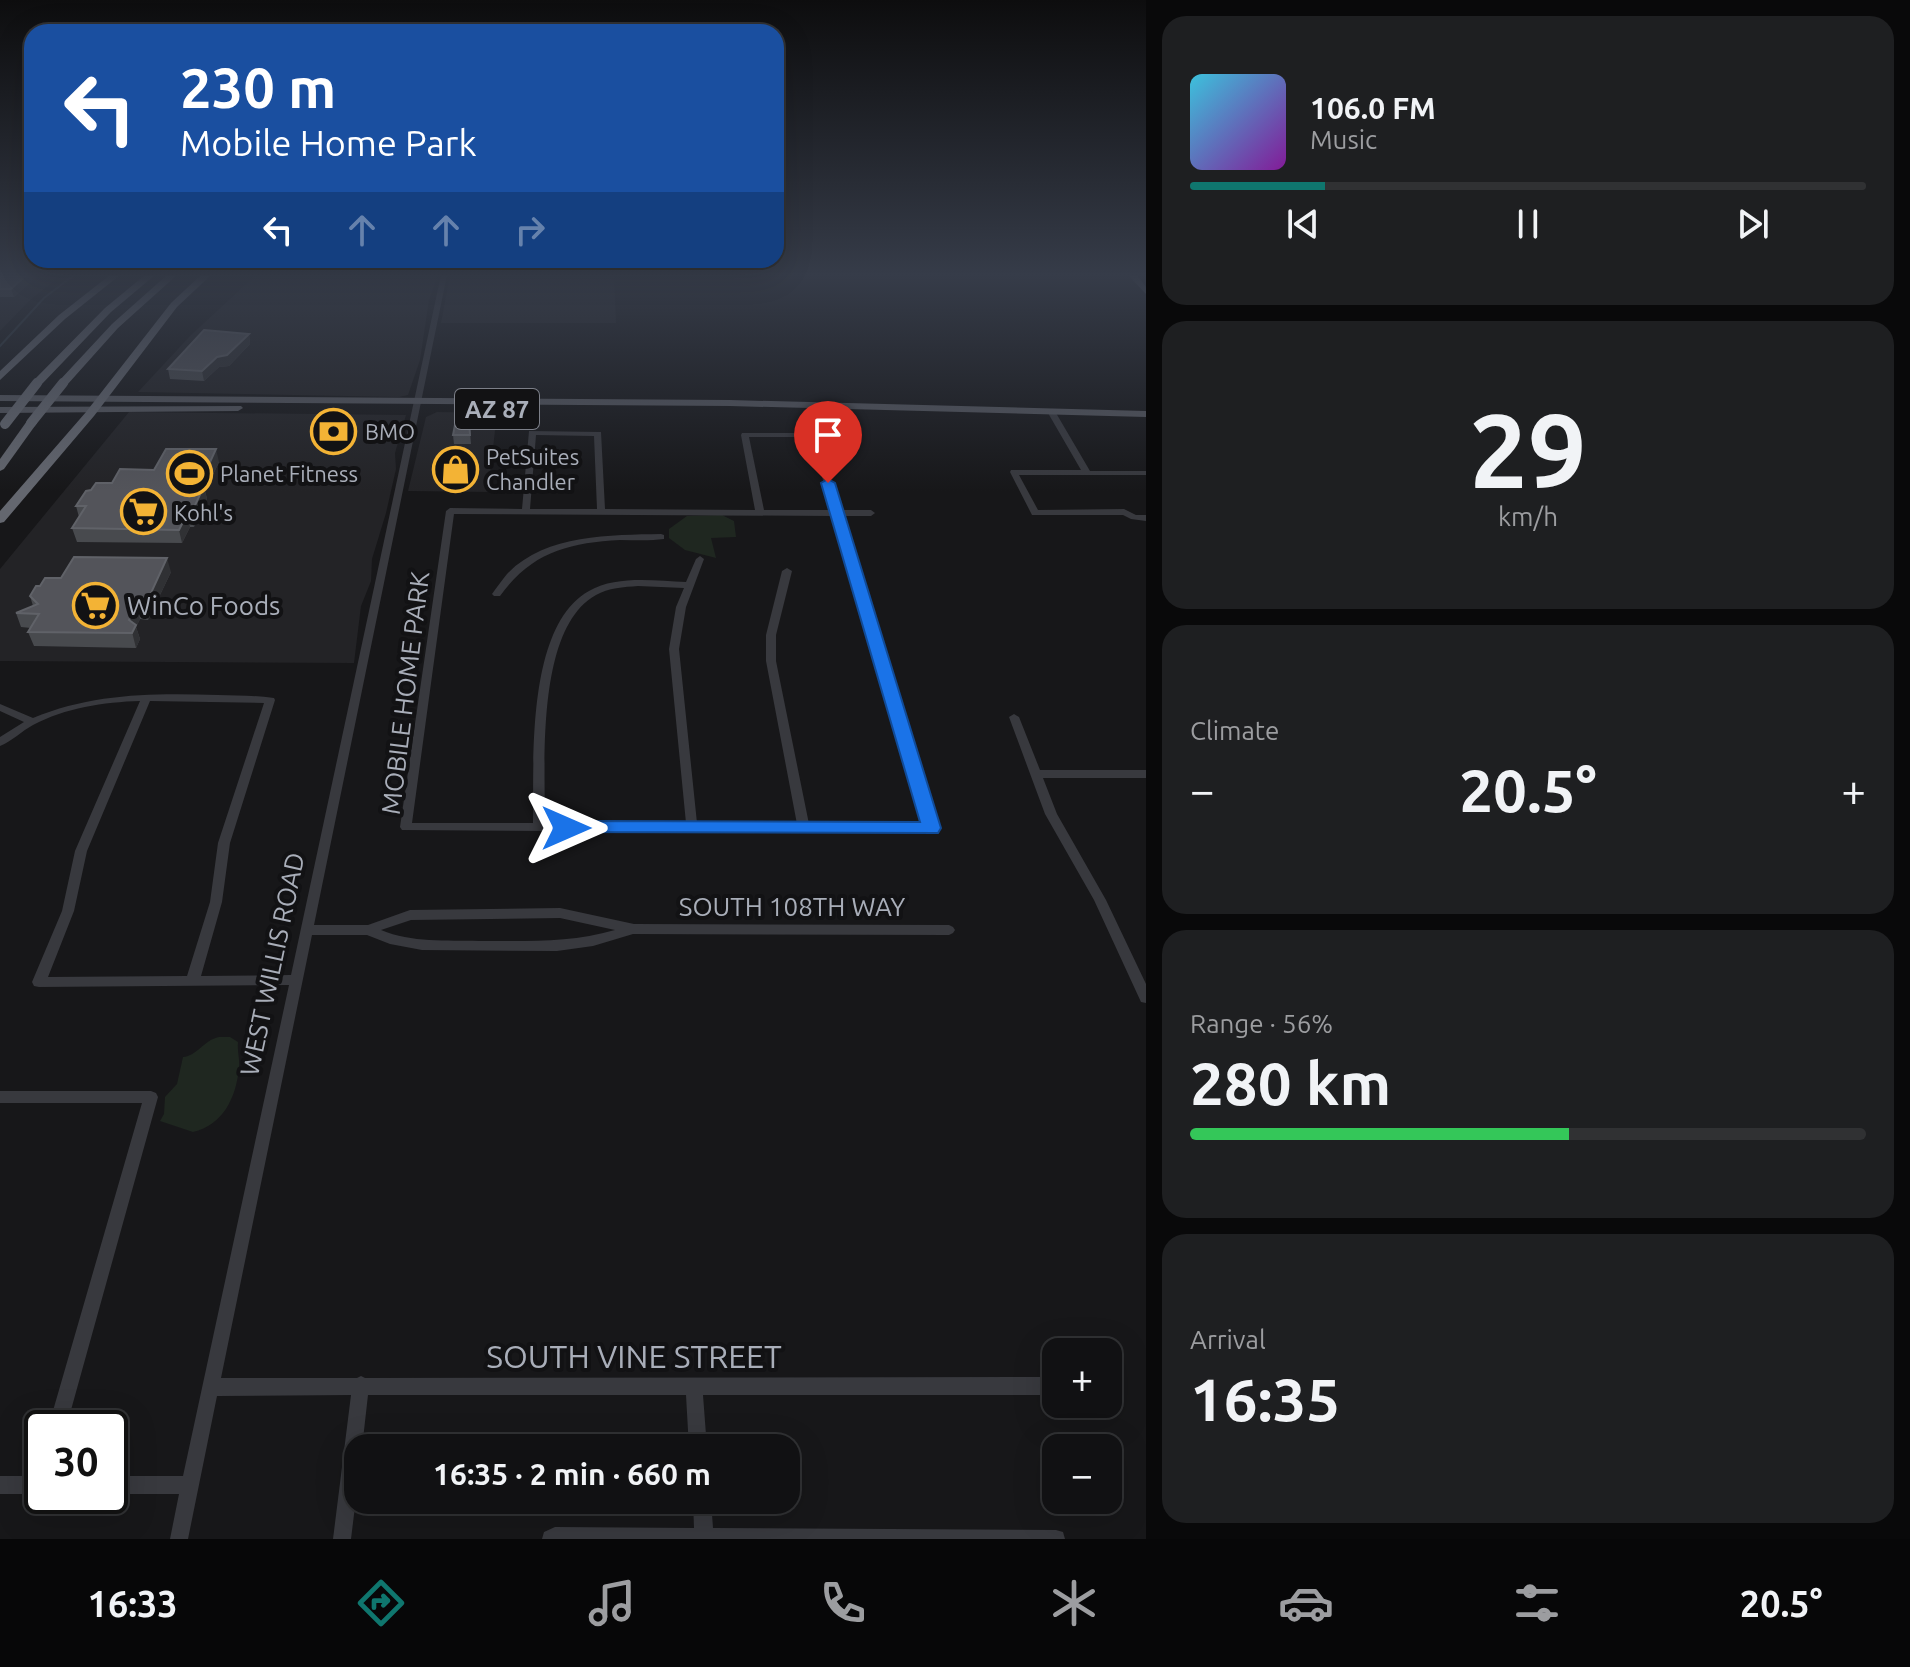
<!DOCTYPE html>
<html lang="en">
<head>
<meta charset="utf-8">
<style>
  :root { --surface:#111113; --page:#1e1f21; --text:#f1f3f6; --muted:#9c9da0; --line:#303133; --accent:#0f766e }
  body { margin:0; font-family:Ubuntu,sans-serif; background:var(--page); color:var(--text); height:100vh; display:flex; flex-direction:column; font-size:30px; white-space:nowrap }
  * { box-sizing:border-box; margin:0 }
  p { font-size:26px; color:var(--muted) }
  .icon { flex:none; width:44px; height:44px; fill:none; stroke:currentColor; stroke-width:2; stroke-linecap:round; stroke-linejoin:round }
  .map { position:relative; flex:1; overflow:hidden }
  .drawer { display:flex; flex-direction:column; gap:16px; padding:16px; background:#09090a; width:764px }
  .drawer>* { flex:none }
  .banner { position:absolute; left:24px; top:24px; width:760px; height:244px; border-radius:24px; box-shadow:0 8px 32px #0002,0 0 0 2px var(--line); background:#1a4fa0; color:#fff; overflow:hidden }
  .controls { position:absolute; left:1042px; top:1338px; display:grid; gap:16px }
  .controls a { display:grid; place-items:center; width:80px; height:80px; border-radius:16px; background:var(--surface); box-shadow:0 8px 32px #0002,0 0 0 2px var(--line); font-size:40px }
  .speed { position:absolute; left:24px; top:1410px; display:flex; gap:16px; font-size:40px; font-weight:700; text-align:center }
  .speed>* { display:grid; place-content:center; width:104px; height:104px; border-radius:50%; background:var(--surface); box-shadow:0 8px 32px #0002,0 0 0 2px var(--line); line-height:1 }
  .speed .limit { border:4px solid #111; border-radius:12px; background:#fff; color:#111 }
  .pin { position:absolute; display:grid; place-items:center; width:68px; height:68px; color:#fff; margin:-82px -34px; border-radius:50% 50% 50% 0; rotate:-45deg; box-shadow:0 0 8px #0007 }
  .pin .icon { rotate:45deg }
  .me { position:absolute; width:88px; margin:-44px; rotate:90deg; stroke-linejoin:round; filter:drop-shadow(0 0 6px #0008) }
  .turn { display:flex; align-items:center; gap:28px; height:168px; padding:0 24px; font-size:36px }
  .turn .icon { width:104px; height:104px; stroke-width:2.5 }
  .turn b { display:block; font-size:56px; line-height:68px }
  .lanes { display:flex; align-items:center; height:76px; padding:0 24px; background:#0003; justify-content:center; gap:40px; direction:ltr }
  .lanes .off { opacity:.35 }
  .big { font-size:60px; font-weight:700; line-height:1.1 }
  .drawer .tile { flex:1; display:flex; flex-direction:column; justify-content:center; gap:12px; min-width:0; padding:0 28px; border-radius:24px; background:var(--page) }
  .drawer .dial { align-items:center; gap:0 }
  .dial b { font-size:104px; line-height:1 }
  .song { display:flex; align-items:center; gap:24px }
  .cover { width:96px; height:96px; border-radius:12px; background:linear-gradient(135deg,hsl(190 70% 55%),hsl(290 70% 35%)) }
  .played { height:8px; border-radius:4px; background:linear-gradient(90deg,var(--accent) 20%,var(--line) 20%) }
  .keys { display:flex; justify-content:space-around; direction:ltr }
  .heat { display:flex; justify-content:space-between; align-items:center; font-size:44px; direction:ltr }
  .charge { height:12px; border-radius:6px; background:linear-gradient(90deg,#34c759 56%,var(--line) 0) }
  .trip { position:absolute; left:344px; top:1434px; width:456px; height:80px; border-radius:24px; background:var(--surface); box-shadow:0 8px 32px #0002,0 0 0 2px var(--line); font-weight:700; line-height:80px; text-align:center }
  .tabs { display:flex; height:128px; justify-content:space-around; align-items:center; background:#070708; color:var(--muted) }
  .tabs .icon { width:56px; height:56px }
  .tabs .on { color:var(--accent) }
  .tabs b { font-size:36px; color:var(--text) }
  main { display:flex; flex:1; min-height:0 }
  .map>svg:first-child { display:block }
  .built { fill:#232326 }
  .green { fill:#1f2720 }
  .lines { fill:none; stroke-linecap:round; stroke-linejoin:round }
  .stream { stroke:#2d363d; stroke-width:2 }
  .minor { fill:#38393e; fill-rule:evenodd }
  .major { fill:#54565d; fill-rule:evenodd }
  .highway { fill:#64676f; fill-rule:evenodd }
  .highway-bridge { stroke:#64676f; stroke-width:10 }
  .wall { fill:#484a4e }
  .shaded-wall { fill:#303134 }
  .building { fill:#53545a; stroke:#606268; stroke-width:2 }
  .route { fill:#1a73e8; stroke:#114b97; stroke-width:2 }
  .labels { text-anchor:middle; dominant-baseline:central; stroke-width:8; stroke-linejoin:round; paint-order:stroke }
  .far-poi-label { font-size:22px; fill:#a9aeb9; stroke:#121214; text-anchor:start }
  .shield { fill:#121214; stroke:#7c7f88; stroke-width:2 }
  .shield-label { font-size:24px; font-weight:bold; fill:#a9aeb9 }
  .poi-label { font-size:26px; fill:#a9aeb9; stroke:#121214; text-anchor:start }
  .street-label { font-size:26px; fill:#a9aeb9; stroke:#121214 }
  .near-street-label { font-size:32px; fill:#a9aeb9; stroke:#121214 }
</style>
</head>
<body>
<main>
<div class="map">
<svg width="1146" height="1539" viewBox="0 0 1146 1539">
  <rect width="100%" height="100%" fill="#171719"/>
  <g class="built">
    <polygon points="0,275 61,275 29,301 0,331"/>
    <polygon points="256,275 438,275 429,300 420,360 408,395 399,397 138,392 190,336"/>
    <polygon points="450,275 614,275 616,323 441,323"/>
    <polygon points="129,412 406,415 395,453 396,469 386,513 372,559 371,581 361,606 354,663 0,661 0,569"/>
    <polygon points="437,412 497,413 488,492 408,491 426,417"/>
  </g>
  <g class="green">
    <polygon points="722,515 734,521 736,537 711,538 716,558 685,550 669,538 669,529 687,516"/>
    <path d="M219,1037H230L238,1042C237,1051 240,1059 239,1068C236,1098 223,1125 193,1132L160,1121L164,1114L165,1097L177,1084L183,1057C197,1056 204,1040 219,1037Z"/>
  </g>
  <g class="lines">
    <polyline class="stream" points="0,346 44,298 74,275"/>
    <g class="minor">
      <path d="M441,275H447L314,925H368L410,910L560,908L634,924L949,925L953,927L955,930L953,933L949,935L633,934L593,946L557,951L422,950L390,944L367,935H312L221,1378H357L361,1376L365,1378L1056,1377V1395H703L707,1448H689L686,1395H368L362,1448H358V1482L351,1539H333L351,1395L217,1396L188,1539H170L179,1494H110V1476H183L289,985L39,987L34,986L32,982L62,911L75,851L140,701C104,702 65,708 33,725C22,731 12,741 0,746V737L24,722L0,711V704L33,718C93,693 154,693 218,695C236,696 255,695 274,698L275,700L230,843L222,902L201,976L291,975ZM150,701L264,703L218,843L210,902L187,976L48,977L74,911L87,851ZM560,918L615,930C570,943 526,941 479,941C446,940 412,943 381,930L411,920Z"/>
      <polygon points="1049,411 1056,413 1090,471 1146,471 1146,475 1019,475 1038,510 1124,509 1136,515 1146,515 1146,521 1131,519 1123,515 1032,515 1010,472 1011,470 1081,470 1048,413"/>
      <path d="M529,431L601,432L605,509L755,510L741,435L742,433H816L841,510H871L875,513L871,516H842L937,828L935,831L692,832L402,830L400,827L446,511L450,508L522,509ZM536,435L594,436L597,509H530ZM749,437H810L832,510H764ZM454,514L834,516L924,824H809L776,661V635L792,571L787,568L782,571L766,635V661L797,824L697,823L679,649L686,607L704,559L700,556L696,559L686,582C655,581 617,575 589,591C526,626 534,761 533,823H412ZM638,586L684,588L676,607L669,649L686,823H545C545,764 536,628 596,595C608,588 624,587 638,586Z"/>
      <path d="M661,534L664,535V539C650,541 635,540 620,540C568,543 532,552 500,596H494L492,594C497,587 502,580 507,574C545,534 611,535 661,534Z"/>
      <polygon points="1014,714 1019,717 1040,770 1146,770 1146,778 1043,778 1057,814 1106,900 1146,984 1146,1003 1141,1002 1094,900 1045,814 1009,717"/>
      <polygon points="0,1091 151,1091 156,1093 158,1097 66,1428 48,1428 142,1103 0,1103"/>
      <rect x="0" y="1476" width="42" height="18"/>
      <polygon points="693,1500 711,1500 713,1528 1056,1530 1063,1532 1065,1539 542,1539 544,1532 555,1527 694,1528"/>
    </g>
    <g class="major">
      <polygon points="1128,275 1137,275 1146,287 1146,294"/>
      <polygon points="0,395 730,400 1146,411 1146,417 730,406 0,401"/>
      <polygon points="241,406 243,408 238,411 0,413 0,407"/>
    </g>
    <g class="highway">
      <polygon points="110,275 120,275 65,319 0,380 0,371 59,315"/>
      <polygon points="145,275 155,275 111,312 41,385 33,385 33,381 105,308"/>
      <polygon points="167,275 177,275 118,328 67,385 59,385 59,381 112,324"/>
      <polygon points="201,275 211,275 177,307 94,416 4,522 0,523 0,511 86,412 171,303"/>
      <polygon points="27,421 37,423 4,469 0,471 0,459"/>
    </g>
    <g class="highway-bridge">
      <polyline points="31,423 63,383"/>
      <polyline points="5,424 37,383"/>
    </g>
  </g>
  <g class="wall">
    <polygon points="0,275 35,278 14,297 0,297"/>
    <polygon points="249,334 250,344 229,366 219,367 204,381 170,379 168,369"/>
    <polygon points="347,417 348,426 345,436 323,436 322,427"/>
    <polygon points="469,420 471,444 454,444 453,435"/>
    <polygon points="219,462 205,491 207,499 194,527 190,527 182,543 77,542 72,528 79,517 76,506 91,490 154,470"/>
    <polygon points="171,572 148,620 140,619 136,627 140,639 136,648 34,646 28,632 31,628 21,627 16,613 33,606 30,596 40,586 61,578"/>
  </g>
  <g class="shaded-wall">
    <polygon points="26,275 35,275 35,278 14,297 11,289"/>
    <polygon points="249,334 250,344 229,366 219,367 204,381 202,371 217,357"/>
    <polygon points="347,417 348,426 345,436 344,427"/>
    <polygon points="216,449 219,462 205,491 207,499 194,527 191,514 199,486"/>
    <polygon points="187,514 190,527 182,543 179,530"/>
    <polygon points="167,558 171,572 148,620 145,606"/>
    <polygon points="136,606 140,619 136,627 140,639 136,648 129,620"/>
  </g>
  <g class="building">
    <polygon points="0,275 26,275 11,289 0,289"/>
    <polygon points="204,330 249,334 227,355 217,357 202,371 168,369"/>
    <polygon points="325,417 347,417 344,427 322,427"/>
    <polygon points="456,420 469,420 470,435 453,435"/>
    <polygon points="166,449 216,449 199,486 204,486 191,514 187,514 179,530 72,528 86,506 76,506 86,491 91,490 96,483 112,483 120,469 154,470"/>
    <polygon points="74,557 167,558 145,606 136,606 129,620 136,625 132,633 28,632 39,614 16,613 38,604 30,596 36,586 40,586 45,578 61,578"/>
  </g>
  <linearGradient id="sky" x2="0" y2="1"><stop stop-color="#0d0d0e"/><stop offset="0.56" stop-color="#363c49"/><stop offset="1" stop-color="#363c49" stop-opacity="0"/></linearGradient>
  <rect width="1146" height="491" fill="url(#sky)"/>
  <polygon class="route" points="828,479 835,483 941,828 938,833 559,832 556,828 559,823 566,821 920,822 821,483"/>
  <defs>
    <symbol id="bank-ring" viewBox="-11 -11 22 22"><circle r="9.5" fill="#121214" stroke="#f3b335" stroke-width="1.5"/><path d="M-6-4H6V4H-6ZM0-2.3a2.3 2.3 0 1 0 0 4.6a2.3 2.3 0 1 0 0-4.6Z" fill="#f3b335"/></symbol>
    <symbol id="shop-ring" viewBox="-11 -11 22 22"><circle r="9.5" fill="#121214" stroke="#f3b335" stroke-width="1.5"/><path d="M-5-2.5h2.3a2.7 3.5 0 0 1 5.4 0H5L5.5 6h-11ZM-1.5-2.5h3a1.5 2.3 0 0 0-3 0Z" fill="#f3b335"/></symbol>
    <symbol id="stadium-ring" viewBox="-11 -11 22 22"><circle r="9.5" fill="#121214" stroke="#f3b335" stroke-width="1.5"/><path d="M0-5a6.5 5 0 1 0 0 10a6.5 5 0 1 0 0-10ZM-3.5-1.8h7v3.6h-7Z" fill="#f3b335"/></symbol>
    <symbol id="supermarket-ring" viewBox="-11 -11 22 22"><circle r="9.5" fill="#121214" stroke="#f3b335" stroke-width="1.5"/><path d="M-6-5.5h2.5l.6 2H6L4.5 2H-2.5L-4.4-4H-6ZM-1.5 3.2a1.3 1.3 0 1 0 .1 0ZM3 3.2a1.3 1.3 0 1 0 .1 0Z" fill="#f3b335"/></symbol>
  </defs>
  <g fill-rule="evenodd">
    <use href="#bank-ring" x="308" y="406" width="51" height="51"/>
    <use href="#shop-ring" x="430" y="444" width="51" height="51"/>
    <use href="#stadium-ring" x="164" y="448" width="51" height="51"/>
    <use href="#supermarket-ring" x="118" y="486" width="51" height="51"/>
    <use href="#supermarket-ring" x="70" y="580" width="51" height="51"/>
  </g>
  <g class="labels">
    <g class="far-poi-label">
      <text x="365" y="431">BMO</text>
      <text x="486" y="456">PetSuites<tspan x="486" dy="25">Chandler</tspan></text>
      <text x="220" y="473">Planet Fitness</text>
      <text x="174" y="512">Kohl's</text>
    </g>
    <rect class="shield" x="455" y="389" width="84" height="40" rx="6"/>
    <g class="shield-label">
      <text x="497" y="409">AZ 87</text>
    </g>
    <g class="poi-label">
      <text x="127" y="605">WinCo Foods</text>
    </g>
    <g class="street-label">
      <text transform="translate(405 693) rotate(-83)">MOBILE HOME PARK</text>
      <text x="792" y="906">SOUTH 108TH WAY</text>
      <text transform="translate(272 964) rotate(-78)">WEST WILLIS ROAD</text>
    </g>
    <g class="near-street-label">
      <text x="634" y="1356">SOUTH VINE STREET</text>
    </g>
  </g>
</svg>
<div class="controls">
<a>+</a>
<a>−</a>
</div>
<div class="speed"><div class="limit">30</div></div>
<div class="pin" style="left:828px;top:483px;background:#d93025"><svg class="icon" aria-label="arrive" viewBox="0 0 24 24"><path d="M6 21V4h12l-3 4 3 4H6"/></svg></div>
<svg class="me" style="left:566px;top:828px" viewBox="-20 -20 40 40"><path d="M0-17L14 15 0 8-14 15z" fill="#1a73e8" stroke="#fff" stroke-width="4"/></svg>
<div class="trip">16:35 · 2 min · 660 m</div>
<div class="banner">
<div class="turn"><svg class="icon" aria-label="left" viewBox="0 0 24 24"><path d="M17 20v-9H6M10 6l-5 5 5 5"/></svg><div><b>230 m</b>Mobile Home Park</div></div>
<div class="lanes"><svg class="icon" aria-label="left" viewBox="0 0 24 24"><path d="M17 20v-9H6M10 6l-5 5 5 5"/></svg><svg class="icon off" aria-label="ahead" viewBox="0 0 24 24"><path d="M12 20V5M6 11l6-6 6 6"/></svg><svg class="icon off" aria-label="ahead" viewBox="0 0 24 24"><path d="M12 20V5M6 11l6-6 6 6"/></svg><svg class="icon off" aria-label="right" viewBox="0 0 24 24"><path d="M7 20v-9h11M14 6l5 5-5 5"/></svg></div>
</div>
</div>
<section class="drawer">
<div class="tile">
<div class="song"><i class="cover"></i><div><b>106.0 FM</b><p>Music</p></div></div>
<div class="played"></div>
<div class="keys"><svg class="icon" aria-label="previous" viewBox="0 0 24 24"><path d="M18 5L8 12l10 7zM5 5v14"/></svg><svg class="icon" aria-label="pause" viewBox="0 0 24 24"><path d="M8 5v14M16 5v14"/></svg><svg class="icon" aria-label="next" viewBox="0 0 24 24"><path d="M6 5l10 7-10 7zM19 5v14"/></svg></div>
</div>
<div class="tile dial"><b>29</b><p>km/h</p></div>
<div class="tile"><p>Climate</p>
<div class="heat"><a>−</a><b class="big">20.5°</b><a>+</a></div>
</div>
<div class="tile"><p>Range · 56%</p><b class="big">280 km</b><div class="charge"></div></div>
<div class="tile"><p>Arrival</p><b class="big">16:35</b></div>
</section>
</main>
<nav class="tabs">
<b>16:33</b>
<svg class="icon on" aria-label="directions" viewBox="0 0 24 24"><path d="M12 3l9 9-9 9-9-9zM9 14v-3h6M13 9l2 2-2 2"/></svg>
<svg class="icon" aria-label="music" viewBox="0 0 24 24"><path d="M9 18V5l10-2v13"/><circle cx="6" cy="18" r="3"/><circle cx="16" cy="16" r="3"/></svg>
<svg class="icon" aria-label="phone" viewBox="0 0 24 24"><path d="M5 4h4l2 5-3 2q2 4 5 5l2-3 5 2v4C11 20 4 13 5 4z"/></svg>
<svg class="icon" aria-label="climate" viewBox="0 0 24 24"><path d="M12 3v18M4 7l16 10M4 17L20 7"/></svg>
<svg class="icon" aria-label="car" viewBox="0 0 24 24"><path d="M5 17H2v-5l4-1 3-4h7l3 4 3 1v5h-3M9 17h6M6 11h13"/><circle cx="7" cy="17" r="2"/><circle cx="17" cy="17" r="2"/></svg>
<svg class="icon" aria-label="filters" viewBox="0 0 24 24"><path d="M4 7h16M4 17h16"/><circle cx="9" cy="7" r="2"/><circle cx="15" cy="17" r="2"/></svg>
<b>20.5°</b>
</nav>
</body>
</html>
